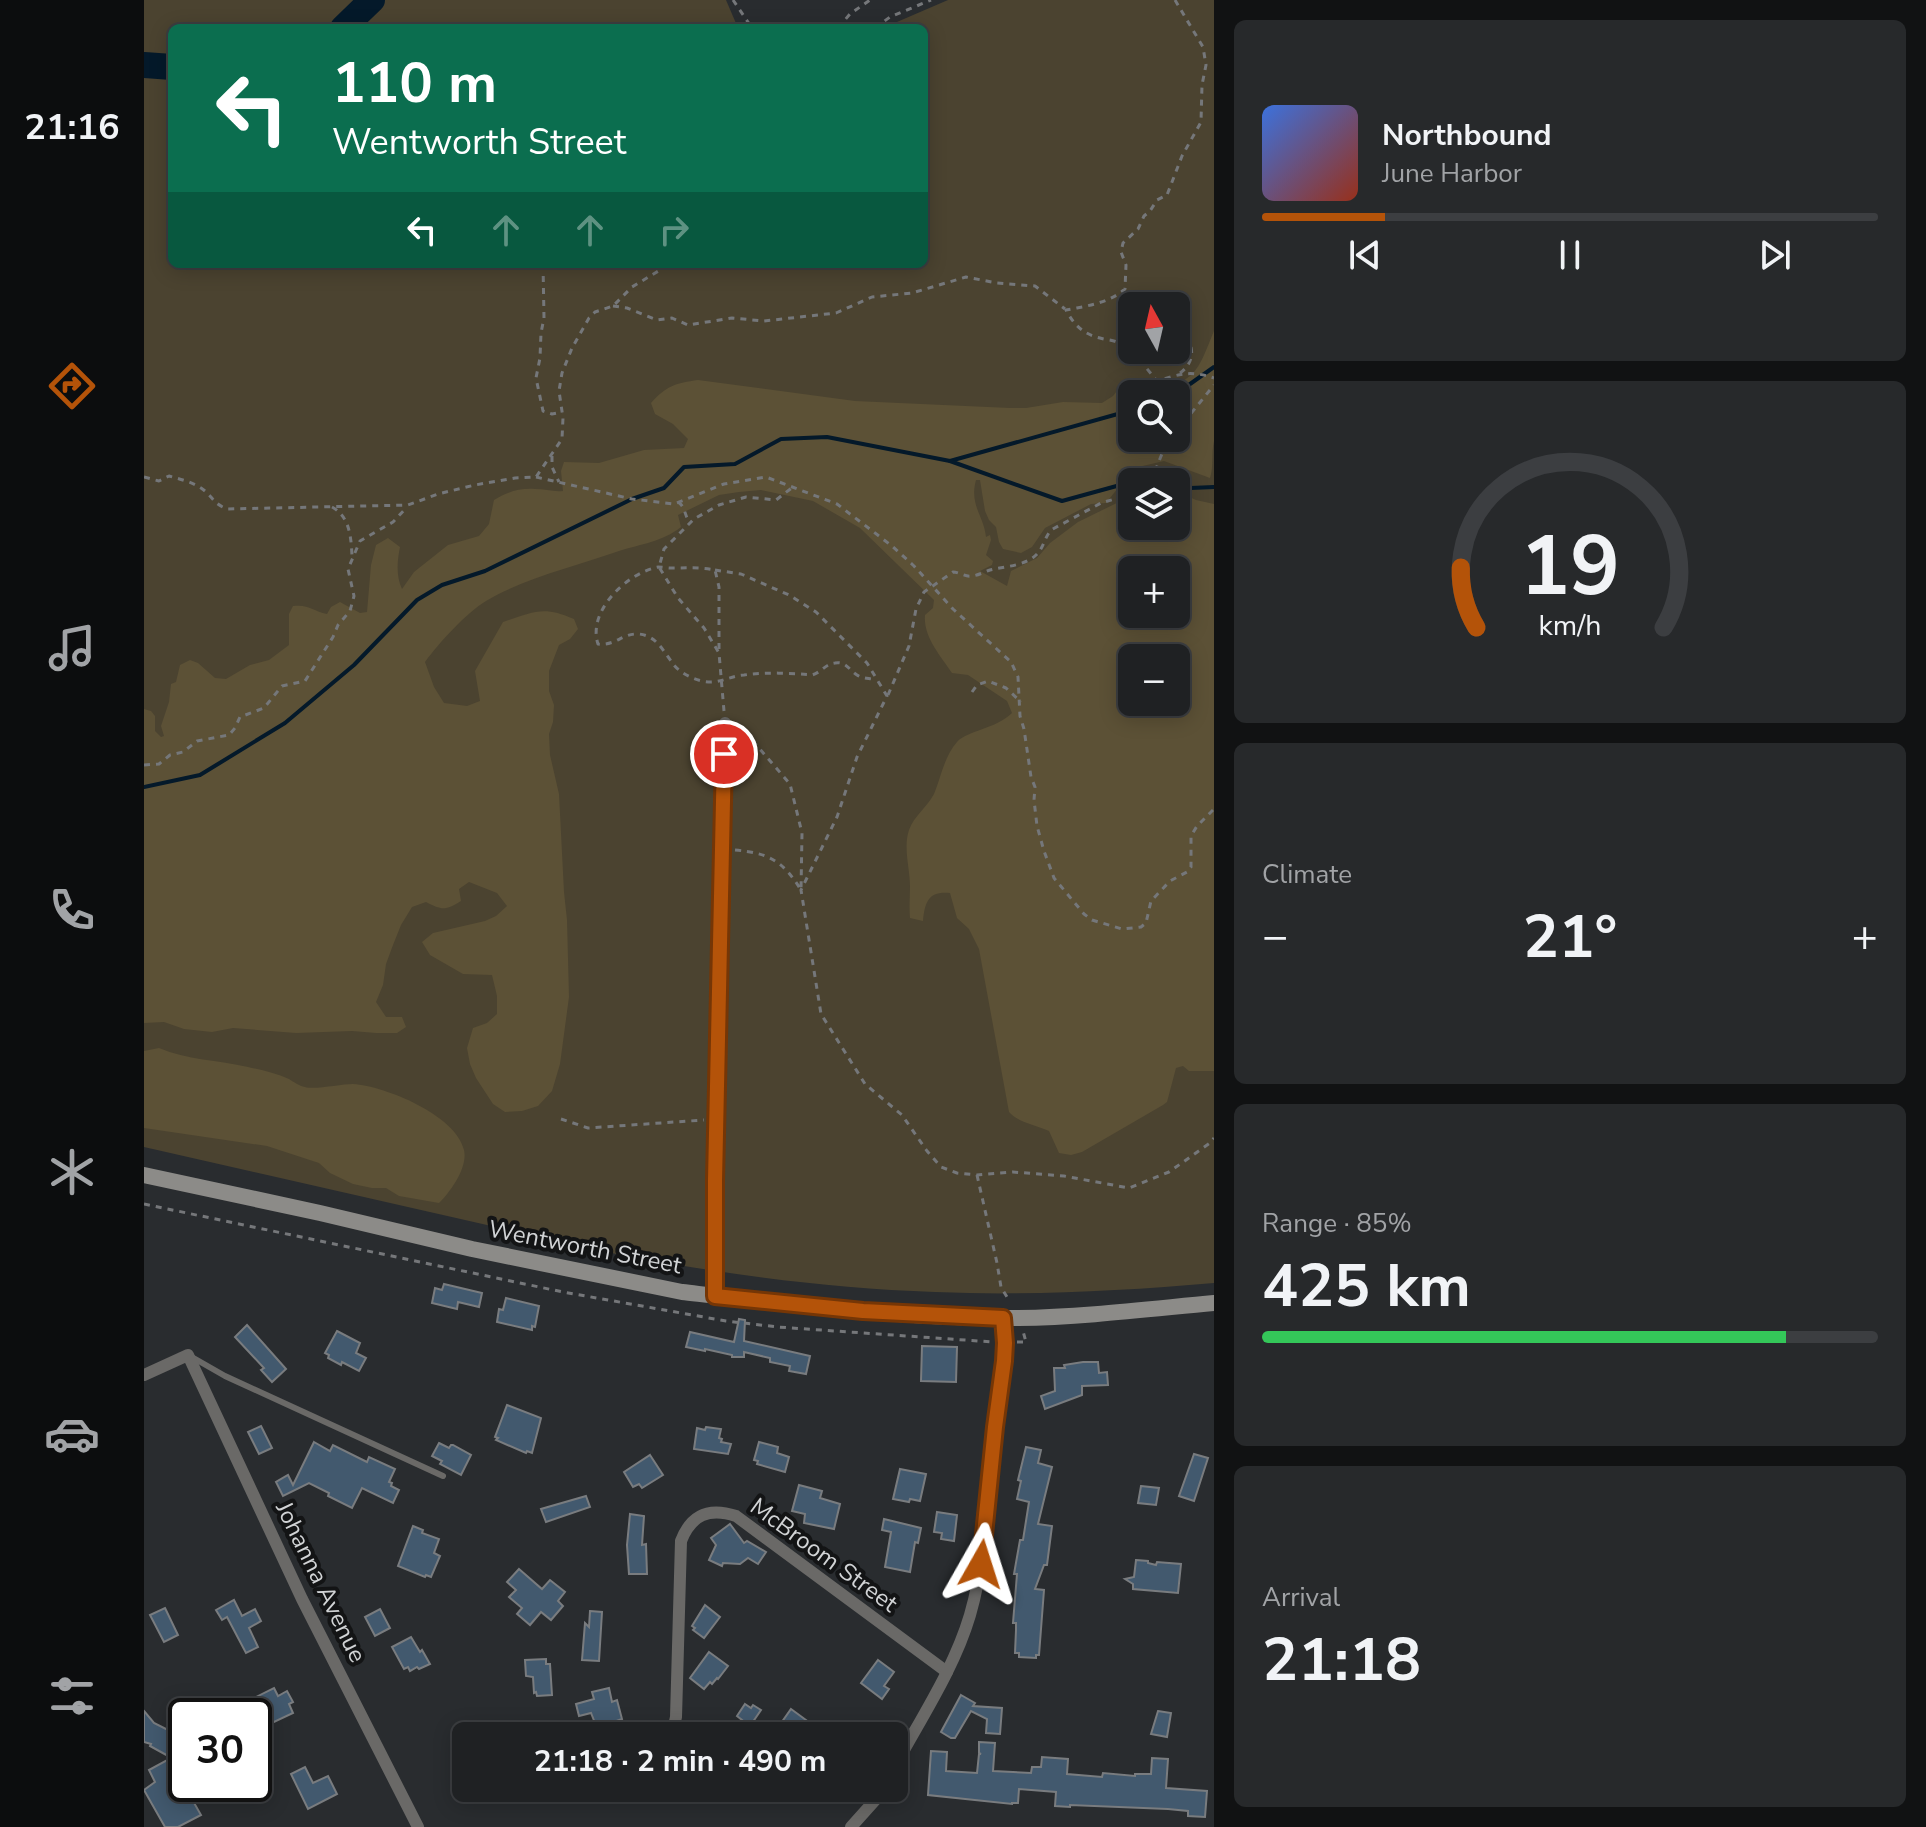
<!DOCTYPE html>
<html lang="en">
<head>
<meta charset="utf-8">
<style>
  :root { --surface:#1f2123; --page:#27292b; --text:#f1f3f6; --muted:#a1a3a6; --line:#3c3e41; --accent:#b45309 }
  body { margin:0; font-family:"Nunito Sans",sans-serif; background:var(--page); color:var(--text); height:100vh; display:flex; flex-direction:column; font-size:30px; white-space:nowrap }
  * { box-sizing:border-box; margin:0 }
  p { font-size:26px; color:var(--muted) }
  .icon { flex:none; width:44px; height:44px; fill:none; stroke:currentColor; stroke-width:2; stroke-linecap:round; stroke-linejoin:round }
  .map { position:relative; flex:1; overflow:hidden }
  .sheet { display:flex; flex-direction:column; gap:20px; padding:20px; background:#111213; width:712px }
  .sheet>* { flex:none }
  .banner { position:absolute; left:24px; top:24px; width:760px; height:244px; border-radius:12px; box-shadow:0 4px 20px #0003,0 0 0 2px var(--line); background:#0b6e4f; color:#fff; overflow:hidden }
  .needle { width:52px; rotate:352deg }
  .fabs { position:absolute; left:974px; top:292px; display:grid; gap:16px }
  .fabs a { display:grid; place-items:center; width:72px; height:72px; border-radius:12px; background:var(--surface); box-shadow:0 4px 20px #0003,0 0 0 2px var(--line); font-size:40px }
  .speed { position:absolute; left:24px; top:1698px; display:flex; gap:16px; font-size:40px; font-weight:700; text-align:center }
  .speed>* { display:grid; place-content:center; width:104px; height:104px; border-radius:50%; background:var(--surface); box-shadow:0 4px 20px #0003,0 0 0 2px var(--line); line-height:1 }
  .speed .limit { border:4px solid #111; border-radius:12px; background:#fff; color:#111 }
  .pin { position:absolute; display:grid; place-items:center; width:68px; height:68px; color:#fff; margin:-34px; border:4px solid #fff; border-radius:50%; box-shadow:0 2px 8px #0007 }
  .me { position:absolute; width:88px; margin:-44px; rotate:6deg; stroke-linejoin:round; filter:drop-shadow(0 0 6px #0008) }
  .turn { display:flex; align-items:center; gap:28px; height:168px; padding:0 32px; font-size:36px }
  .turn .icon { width:104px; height:104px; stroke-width:2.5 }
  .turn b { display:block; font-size:56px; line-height:68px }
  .lanes { display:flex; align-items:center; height:76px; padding:0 32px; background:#0003; justify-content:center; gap:40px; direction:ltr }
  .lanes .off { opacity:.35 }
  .big { font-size:60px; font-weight:700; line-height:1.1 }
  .sheet .tile { flex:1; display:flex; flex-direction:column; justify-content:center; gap:12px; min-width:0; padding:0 28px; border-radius:12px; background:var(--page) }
  .sheet .dial { align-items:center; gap:0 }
  .dial svg { height:208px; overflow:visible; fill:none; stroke:var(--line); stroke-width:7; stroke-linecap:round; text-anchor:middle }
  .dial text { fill:var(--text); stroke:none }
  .song { display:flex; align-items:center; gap:24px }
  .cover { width:96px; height:96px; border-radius:12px; background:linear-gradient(135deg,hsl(220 70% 55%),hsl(10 70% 35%)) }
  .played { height:8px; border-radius:4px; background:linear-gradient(90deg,var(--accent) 20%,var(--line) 20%) }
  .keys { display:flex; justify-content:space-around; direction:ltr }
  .heat { display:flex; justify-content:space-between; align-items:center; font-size:44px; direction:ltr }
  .charge { height:12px; border-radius:6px; background:linear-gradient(90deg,#34c759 85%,var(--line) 0) }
  .trip { position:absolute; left:308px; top:1722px; width:456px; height:80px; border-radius:12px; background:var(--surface); box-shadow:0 4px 20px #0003,0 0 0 2px var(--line); font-weight:700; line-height:80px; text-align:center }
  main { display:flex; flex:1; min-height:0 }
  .menu { display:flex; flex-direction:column; width:144px; justify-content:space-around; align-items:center; background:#0c0d0e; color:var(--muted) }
  .menu .icon { width:56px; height:56px }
  .menu .active { color:var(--accent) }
  .menu b { font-size:36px; color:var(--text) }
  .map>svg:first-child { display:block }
  .green { fill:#4b4330; fill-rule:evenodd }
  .forest { fill:#5c5136; fill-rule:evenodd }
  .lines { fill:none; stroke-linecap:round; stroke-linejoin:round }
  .stream { stroke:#04192a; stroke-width:4 }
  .river { stroke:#04192a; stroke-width:26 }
  .building { fill:#42596e; stroke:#797c7f; stroke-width:2 }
  .path { stroke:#75777a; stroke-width:3; stroke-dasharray:6 6; stroke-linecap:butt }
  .lane { stroke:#6a6967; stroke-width:6 }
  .street { stroke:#6a6967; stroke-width:12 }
  .secondary { stroke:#8c8b88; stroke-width:16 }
  .route-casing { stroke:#753606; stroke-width:20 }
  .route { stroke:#b45309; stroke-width:14 }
  .labels { text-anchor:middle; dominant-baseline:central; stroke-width:8; stroke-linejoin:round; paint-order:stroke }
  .street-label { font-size:24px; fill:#d1d3d5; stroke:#131415 }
</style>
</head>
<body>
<main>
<nav class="menu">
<b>21:16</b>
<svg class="icon active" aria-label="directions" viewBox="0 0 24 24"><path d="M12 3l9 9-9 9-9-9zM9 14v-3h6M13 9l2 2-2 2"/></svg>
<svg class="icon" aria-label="music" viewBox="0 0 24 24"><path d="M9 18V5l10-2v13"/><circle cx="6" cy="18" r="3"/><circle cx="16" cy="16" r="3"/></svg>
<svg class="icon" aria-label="phone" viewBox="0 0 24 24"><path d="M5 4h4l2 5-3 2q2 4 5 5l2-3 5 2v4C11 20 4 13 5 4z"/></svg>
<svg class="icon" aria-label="climate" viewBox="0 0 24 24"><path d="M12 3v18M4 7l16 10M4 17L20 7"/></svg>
<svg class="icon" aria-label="car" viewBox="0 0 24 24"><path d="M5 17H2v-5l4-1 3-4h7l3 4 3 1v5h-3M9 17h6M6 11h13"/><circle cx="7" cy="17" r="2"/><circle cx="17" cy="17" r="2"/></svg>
<svg class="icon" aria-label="filters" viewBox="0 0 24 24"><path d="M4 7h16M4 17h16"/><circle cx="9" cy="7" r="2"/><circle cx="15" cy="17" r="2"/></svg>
</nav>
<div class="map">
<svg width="1070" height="1827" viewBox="0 0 1070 1827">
  <rect width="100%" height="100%" fill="#292c2f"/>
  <path class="green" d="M0,0H582L594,28H28V264H780V28H739L804,0H1070V1283C977,1291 884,1296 791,1292C678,1288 571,1273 462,1252L0,1147ZM988,306H1032V350H988ZM988,394H1032V438H988ZM988,482H1032V526H988ZM988,570H1032V614H988ZM988,658H1032V702H988Z"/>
  <g class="forest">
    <path d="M1070,331V441C1067,454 1070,466 1066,478L1020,461L990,468L962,503L947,504L901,528L888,547L877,553L859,549L855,542L852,527L845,520L841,511L836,480H832C825,505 840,516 842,537L846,535L847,540L842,555L849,561L848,565L836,571L863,586L867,571L893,558L906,543L934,522L985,497L988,496V526H1032V491L1052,500L1070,504V1071H1045L1039,1066L1032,1068L1023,1102L1019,1105L938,1152L927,1155L915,1153L905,1131C891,1125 875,1123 865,1112L835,949L825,929L813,918L806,893C785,891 781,901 779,921L766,918C765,907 766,897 766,886C766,869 759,847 765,830C770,816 783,807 790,794C797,777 800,757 813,742C824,730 852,729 868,713L863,701L824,675L808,673C797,656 779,637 781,615L789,608L790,600L716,528L669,501L617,490L595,492L575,495L534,515L537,527C518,542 497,544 475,551C432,566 381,578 342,601C322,613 295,643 281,662L290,687L300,703L323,706L336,701L331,671L359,622C389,612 399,605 430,619L434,629L426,639L415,645L405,671V691L410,705L409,722L405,734L406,755L415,794L420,892L423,920L425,997L416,1064L408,1091L394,1106L378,1111L361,1112L349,1104L332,1078L326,1064L323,1048L329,1028L343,1023L353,1014V996L348,975L319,974L286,955L278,942L289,933L341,921L352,916L363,906L353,893L325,882L315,889L317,901C301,911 298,910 282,902L268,907L257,925L249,945L242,964L239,985L232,1002L242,1017H258L262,1027L253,1033H232L208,1031L152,1033L89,1028L68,1032L40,1029L20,1022L0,1023V709L7,711L11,716V731L17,737L20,736L17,726L25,702L27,684L32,682L36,665L46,660L54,663L71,678L82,679L106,665L125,660L145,645V614L149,606C165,604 169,611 183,614L187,607L196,602L216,613L223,612L227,565L232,545L244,538L256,547C253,562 252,576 258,589L270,572L304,545L335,536L345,524L350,500C363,492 375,488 391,489C401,489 409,492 419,491L417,471L420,462L455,463L500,450L540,448L544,439L529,424L511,414L507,403C522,386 532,383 554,380L711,401L866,408H882L919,402L958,403L969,396L977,386C988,384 997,385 1009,385C1052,388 1056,364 1070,331ZM988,394H1032V438H988ZM988,570H1032V614H988ZM988,658H1032V702H988Z"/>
    <path d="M15,1048C43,1060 74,1060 104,1067C117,1070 132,1073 145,1079C150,1082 155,1086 161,1087C171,1090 197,1084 209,1084C241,1086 312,1115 320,1150C324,1167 307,1191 295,1203L255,1196L242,1188H228L209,1184L186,1173L175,1163L123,1146L0,1128V1051Z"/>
  </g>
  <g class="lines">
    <g class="stream">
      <polyline points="1032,394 1070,367"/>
      <polyline points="806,461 988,410"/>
      <polyline points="1032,483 1047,488 1070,487"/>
      <polyline points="0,787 56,775 141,723 210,665 273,600 298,585 341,571 488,499 520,488 540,467 591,464 637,439 683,437 806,461 918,501 1009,476 1029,482"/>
    </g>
    <g class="river">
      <polyline points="199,28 228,0"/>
      <polyline points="0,65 28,67"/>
    </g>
  </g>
  <g class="building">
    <polygon points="300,1284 338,1293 335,1307 314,1302 313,1309 288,1303 291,1288 298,1290"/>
    <polygon points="362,1298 395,1306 391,1327 388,1326 388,1330 353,1322 355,1309 359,1310"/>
    <polygon points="595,1319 601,1320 600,1341 666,1356 662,1374 645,1371 646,1366 626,1362 626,1358 600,1352 600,1357 588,1357 588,1355 561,1349 561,1351 542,1347 546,1332 590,1342"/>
    <polygon points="103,1325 142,1369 128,1382 117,1370 120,1368 91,1337"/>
    <polygon points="193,1331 216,1343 212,1353 222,1358 215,1371 198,1362 197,1365 184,1358 185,1355 181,1353"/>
    <polygon points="778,1346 813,1347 812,1382 777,1381"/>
    <polygon points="939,1362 954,1362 955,1373 963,1372 964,1385 938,1386 938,1395 901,1409 897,1396 911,1391 910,1368 921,1368 920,1365"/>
    <polygon points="363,1405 397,1418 388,1453 383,1451 382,1453 352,1440 354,1438 351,1437"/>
    <polygon points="117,1426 128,1448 115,1454 104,1432"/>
    <polygon points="562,1427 577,1429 575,1438 578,1439 577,1442 587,1444 584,1454 550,1449 553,1428 561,1430"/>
    <polygon points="170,1442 186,1451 189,1445 223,1462 225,1457 251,1469 245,1482 248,1483 247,1486 255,1490 249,1503 218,1488 208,1508 184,1496 185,1493 165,1483 139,1496 132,1482 144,1475 149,1485"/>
    <polygon points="615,1442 634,1447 633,1453 645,1457 641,1472 613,1464 614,1461 610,1460"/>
    <polygon points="295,1443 305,1448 307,1445 309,1445 327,1455 317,1475 296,1464 298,1461 288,1456"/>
    <polygon points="882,1447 897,1450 894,1463 908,1467 894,1524 908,1526 903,1565 900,1565 891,1589 900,1590 895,1655 892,1655 892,1658 875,1657 875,1653 871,1653 872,1630 872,1623 869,1623 873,1574 870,1574 876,1540 879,1540 885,1502 873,1499 877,1481 874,1480"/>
    <polygon points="1050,1454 1064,1458 1050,1501 1035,1496"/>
    <polygon points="506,1455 519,1475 498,1488 495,1484 489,1487 480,1472"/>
    <polygon points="756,1469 782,1474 776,1501 766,1499 765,1502 749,1499"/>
    <polygon points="655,1485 678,1491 676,1498 696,1504 690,1529 660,1523 661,1514 648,1511"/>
    <polygon points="997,1486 1015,1488 1012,1505 994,1503"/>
    <polygon points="442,1496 446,1507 402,1522 397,1509"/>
    <polygon points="793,1512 813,1515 810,1541 797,1539 798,1533 790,1532"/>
    <polygon points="486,1514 500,1516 498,1545 502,1544 503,1574 485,1574 483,1545"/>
    <polygon points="740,1519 777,1528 774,1543 771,1542 766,1572 741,1567 747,1532 738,1530"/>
    <polygon points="586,1524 600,1543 603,1541 622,1552 614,1564 604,1558 596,1564 579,1563 578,1566 565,1560 572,1545 567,1538"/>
    <polygon points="269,1526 279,1530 278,1533 295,1539 290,1553 296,1556 287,1577 282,1575 281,1577 254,1566"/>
    <polygon points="992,1560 1004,1561 1004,1563 1012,1565 1013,1562 1037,1564 1034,1593 989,1589 989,1584 981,1579 990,1577"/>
    <polygon points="375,1569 398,1589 406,1580 421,1592 414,1601 419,1606 407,1620 397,1612 386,1625 373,1614 378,1608 365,1597 372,1590 363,1582"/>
    <polygon points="90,1600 98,1616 111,1609 117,1621 105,1628 114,1647 102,1653 83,1617 78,1620 72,1610"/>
    <polygon points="561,1605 576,1617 560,1638 549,1630 551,1628 548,1626"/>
    <polygon points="21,1608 34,1635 20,1642 6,1615"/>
    <polygon points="236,1609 246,1628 231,1636 221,1617"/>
    <polygon points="446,1611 458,1612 455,1661 438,1660 441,1623 445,1627"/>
    <polygon points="267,1637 276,1652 278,1650 286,1664 275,1669 273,1667 266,1671 264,1667 260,1669 248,1647"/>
    <polygon points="565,1652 584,1666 574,1679 573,1678 568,1684 566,1682 560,1689 546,1678"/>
    <polygon points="402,1659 402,1664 406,1664 408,1695 393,1696 392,1692 390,1693 389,1677 382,1676 381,1660"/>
    <polygon points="734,1660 750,1672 740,1686 745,1689 738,1699 717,1683"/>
    <polygon points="130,1688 134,1696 143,1691 149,1702 145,1704 149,1713 113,1730 110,1724 110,1716 106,1716 100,1703"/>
    <polygon points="465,1688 468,1702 473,1700 478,1719 453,1728 447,1713 435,1716 432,1704 450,1699 448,1692"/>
    <polygon points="817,1695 831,1703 829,1706 858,1708 856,1734 842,1733 843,1719 827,1711 811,1738 807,1738 797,1732"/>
    <polygon points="601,1704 607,1708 609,1705 617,1710 604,1729 614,1736 586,1736 598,1720 593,1716"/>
    <polygon points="647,1709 666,1723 659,1734 655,1732 652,1736 628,1736"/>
    <polygon points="0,1711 10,1723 26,1731 25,1733 35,1738 26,1757 6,1746 7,1744 0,1742"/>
    <polygon points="1014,1711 1027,1713 1023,1737 1007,1734"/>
    <polygon points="835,1742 851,1743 849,1771 887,1773 888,1767 897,1767 898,1757 924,1759 923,1774 958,1777 959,1773 991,1776 991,1774 1007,1774 1008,1758 1024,1759 1022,1788 1063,1791 1061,1817 1044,1816 1044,1811 1024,1809 926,1805 926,1807 911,1806 912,1792 875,1789 874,1803 868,1803 868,1804 784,1795 787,1751 803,1752 802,1771 833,1773 835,1754 837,1754 835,1753"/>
    <polygon points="25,1759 57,1815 34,1827 21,1827 0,1790 11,1782 5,1770"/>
    <polygon points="161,1767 169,1783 184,1776 193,1794 164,1809 147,1774"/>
  </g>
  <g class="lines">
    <g class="path">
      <polyline points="589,0 608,28"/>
      <path d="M1031,0L1059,47L1062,65L1058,85L1057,122L1038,156L1023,195L1013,200L1006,211L1000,216L994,229L979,243L977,252L982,265L981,289C965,303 943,306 922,310C930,325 939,334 956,338C962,340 970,340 975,343C991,352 1002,368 1013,381C1036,374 1046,370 1070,378"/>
      <polyline points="694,28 706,14 726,0"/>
      <polyline points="731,28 746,17 787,0"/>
      <polyline points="399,264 400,318 397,333 396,358 392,378 399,411 408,414 418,412"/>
      <polyline points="469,306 483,308 513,320 528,318 544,325 588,318 620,321 692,313 728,297 768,293 822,277 853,283 891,286 921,309"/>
      <path d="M1036,373C1050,363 1051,348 1041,335"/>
      <polyline points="1032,432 1070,385"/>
      <polyline points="408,456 408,467 415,482"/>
      <path d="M0,477L15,481L25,476C36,479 48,482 57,488C69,496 68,503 83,509L264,505L294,494L331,485L371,478L392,477L418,439L419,418L415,391L418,373L428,348L445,318L451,312L469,306L488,287L526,264"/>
      <polyline points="392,477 488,499 530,504 580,484 622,477 693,504 748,546 770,566 809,609 867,662 874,677 876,716 880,729 887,777 891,787 890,800 893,826 900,851 910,878 940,914 948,920 978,929 997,927 1002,923 1007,901 1026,881 1043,872 1047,867 1047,836 1053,826 1070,809"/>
      <path d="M1006,482C1014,467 1017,451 1027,438"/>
      <path d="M534,502C542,507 540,516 546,522"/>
      <path d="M188,507C206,517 207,537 208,556"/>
      <polyline points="571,570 597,574 645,595 672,612 723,663 743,696 713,757 693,817 657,890 677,1014 721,1084 758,1115 783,1151 797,1167 813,1173 833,1175 869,1172 920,1176 985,1188 1025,1172 1066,1143 1070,1138"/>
      <path d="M575,649V587L571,570C556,567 542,568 527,568C524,568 517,567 514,567C483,573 443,611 454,644C472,646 478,633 495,634C512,636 518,649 527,661C533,671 546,678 558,681C575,685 584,676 600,675C622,672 646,673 668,675C678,672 681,664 691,663C702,661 705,670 713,675C719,679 726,678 732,680"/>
      <polyline points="828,692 833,685 844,681 862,688 877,702"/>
      <path d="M744,695L765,646L772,609L780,592L809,572C815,572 821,577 827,576C833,576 840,572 846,570C862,566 883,566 894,553C900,546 901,537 907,530L957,503L988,494"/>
      <polyline points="580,711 575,653 560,628 534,598 515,567 520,549 550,519 575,505 602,497 632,500 649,487"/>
      <polyline points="0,765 15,764 26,755 39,752 53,741 85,735 91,728 96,717 120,708 138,686 161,681 189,637 194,625 206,611 210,596 204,569 216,541 249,522 263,507"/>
      <path d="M591,850C625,853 639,861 657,890L658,833L646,784L608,740L595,731"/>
      <polyline points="417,1119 444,1128 560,1120"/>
      <polyline points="833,1175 853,1263 857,1287 866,1302"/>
      <polyline points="0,1204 419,1292 582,1321 634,1327 849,1342"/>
      <polyline points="873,1342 882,1342 879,1331"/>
    </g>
    <polyline class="lane" points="46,1356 81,1376 299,1476"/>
    <g class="street">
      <polyline points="571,1296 571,1181 581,723"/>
      <polyline points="0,1375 44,1355 158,1599 274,1827"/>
      <path d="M525,1736L529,1730L532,1717L537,1541C547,1515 565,1507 592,1516L803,1672"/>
      <path d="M750,1768C777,1718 810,1669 826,1615C843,1556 844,1493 850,1433C854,1393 863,1358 859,1318"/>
      <polyline points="707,1827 733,1798 739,1788"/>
    </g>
    <path class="secondary" d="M0,1175L176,1213L328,1249L538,1292C649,1305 762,1319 874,1318C940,1317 1005,1309 1070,1303"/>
  </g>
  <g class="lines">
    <defs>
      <polyline id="route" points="580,754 571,1181 571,1296 719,1311 859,1318 861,1343 860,1361 851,1427 837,1564"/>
    </defs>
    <use href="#route" class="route-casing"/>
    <use href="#route" class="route"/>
  </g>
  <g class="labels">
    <g class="street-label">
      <text transform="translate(441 1247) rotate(11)">Wentworth Street</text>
      <text transform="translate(680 1555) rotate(36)">McBroom Street</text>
      <text transform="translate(177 1582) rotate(64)">Johanna Avenue</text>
    </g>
  </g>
</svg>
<div class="fabs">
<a><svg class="needle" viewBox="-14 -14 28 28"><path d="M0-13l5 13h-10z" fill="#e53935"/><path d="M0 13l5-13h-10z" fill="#a1a3a6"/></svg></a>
<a><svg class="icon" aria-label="search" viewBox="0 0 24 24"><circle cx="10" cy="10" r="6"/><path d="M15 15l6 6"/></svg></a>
<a><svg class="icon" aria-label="layers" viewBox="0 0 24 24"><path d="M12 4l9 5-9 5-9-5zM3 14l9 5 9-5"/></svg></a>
<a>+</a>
<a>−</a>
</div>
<div class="speed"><div class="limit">30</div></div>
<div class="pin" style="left:580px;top:754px;background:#d93025"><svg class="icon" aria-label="arrive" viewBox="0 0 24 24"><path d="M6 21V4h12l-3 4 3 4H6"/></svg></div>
<svg class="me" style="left:837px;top:1564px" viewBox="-20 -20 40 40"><path d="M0-17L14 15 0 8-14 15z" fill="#b45309" stroke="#fff" stroke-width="4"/></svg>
<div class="trip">21:18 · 2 min · 490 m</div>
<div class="banner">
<div class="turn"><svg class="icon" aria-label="left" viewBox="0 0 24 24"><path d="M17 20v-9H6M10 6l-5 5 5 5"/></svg><div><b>110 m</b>Wentworth Street</div></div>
<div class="lanes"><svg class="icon" aria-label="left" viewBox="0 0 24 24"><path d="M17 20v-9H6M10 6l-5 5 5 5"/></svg><svg class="icon off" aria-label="ahead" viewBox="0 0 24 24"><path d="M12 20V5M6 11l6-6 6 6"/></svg><svg class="icon off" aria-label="ahead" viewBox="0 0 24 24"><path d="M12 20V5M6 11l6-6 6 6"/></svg><svg class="icon off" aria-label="right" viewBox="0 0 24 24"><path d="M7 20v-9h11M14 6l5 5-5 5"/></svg></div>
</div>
</div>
<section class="sheet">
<div class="tile">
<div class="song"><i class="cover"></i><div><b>Northbound</b><p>June Harbor</p></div></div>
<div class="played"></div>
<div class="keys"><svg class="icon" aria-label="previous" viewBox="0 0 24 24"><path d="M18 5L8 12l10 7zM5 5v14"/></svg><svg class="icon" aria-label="pause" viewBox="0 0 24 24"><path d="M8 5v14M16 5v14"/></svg><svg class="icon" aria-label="next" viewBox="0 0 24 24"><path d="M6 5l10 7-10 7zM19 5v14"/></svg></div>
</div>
<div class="tile dial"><svg viewBox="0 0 100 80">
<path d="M14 69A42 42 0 1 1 86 69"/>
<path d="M14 69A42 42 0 0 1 8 46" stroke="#b45309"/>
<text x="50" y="56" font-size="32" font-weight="700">19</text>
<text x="50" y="72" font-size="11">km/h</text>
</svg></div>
<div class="tile"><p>Climate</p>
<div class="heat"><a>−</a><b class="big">21°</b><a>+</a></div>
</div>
<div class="tile"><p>Range · 85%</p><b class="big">425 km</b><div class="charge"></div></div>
<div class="tile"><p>Arrival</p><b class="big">21:18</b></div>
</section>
</main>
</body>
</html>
